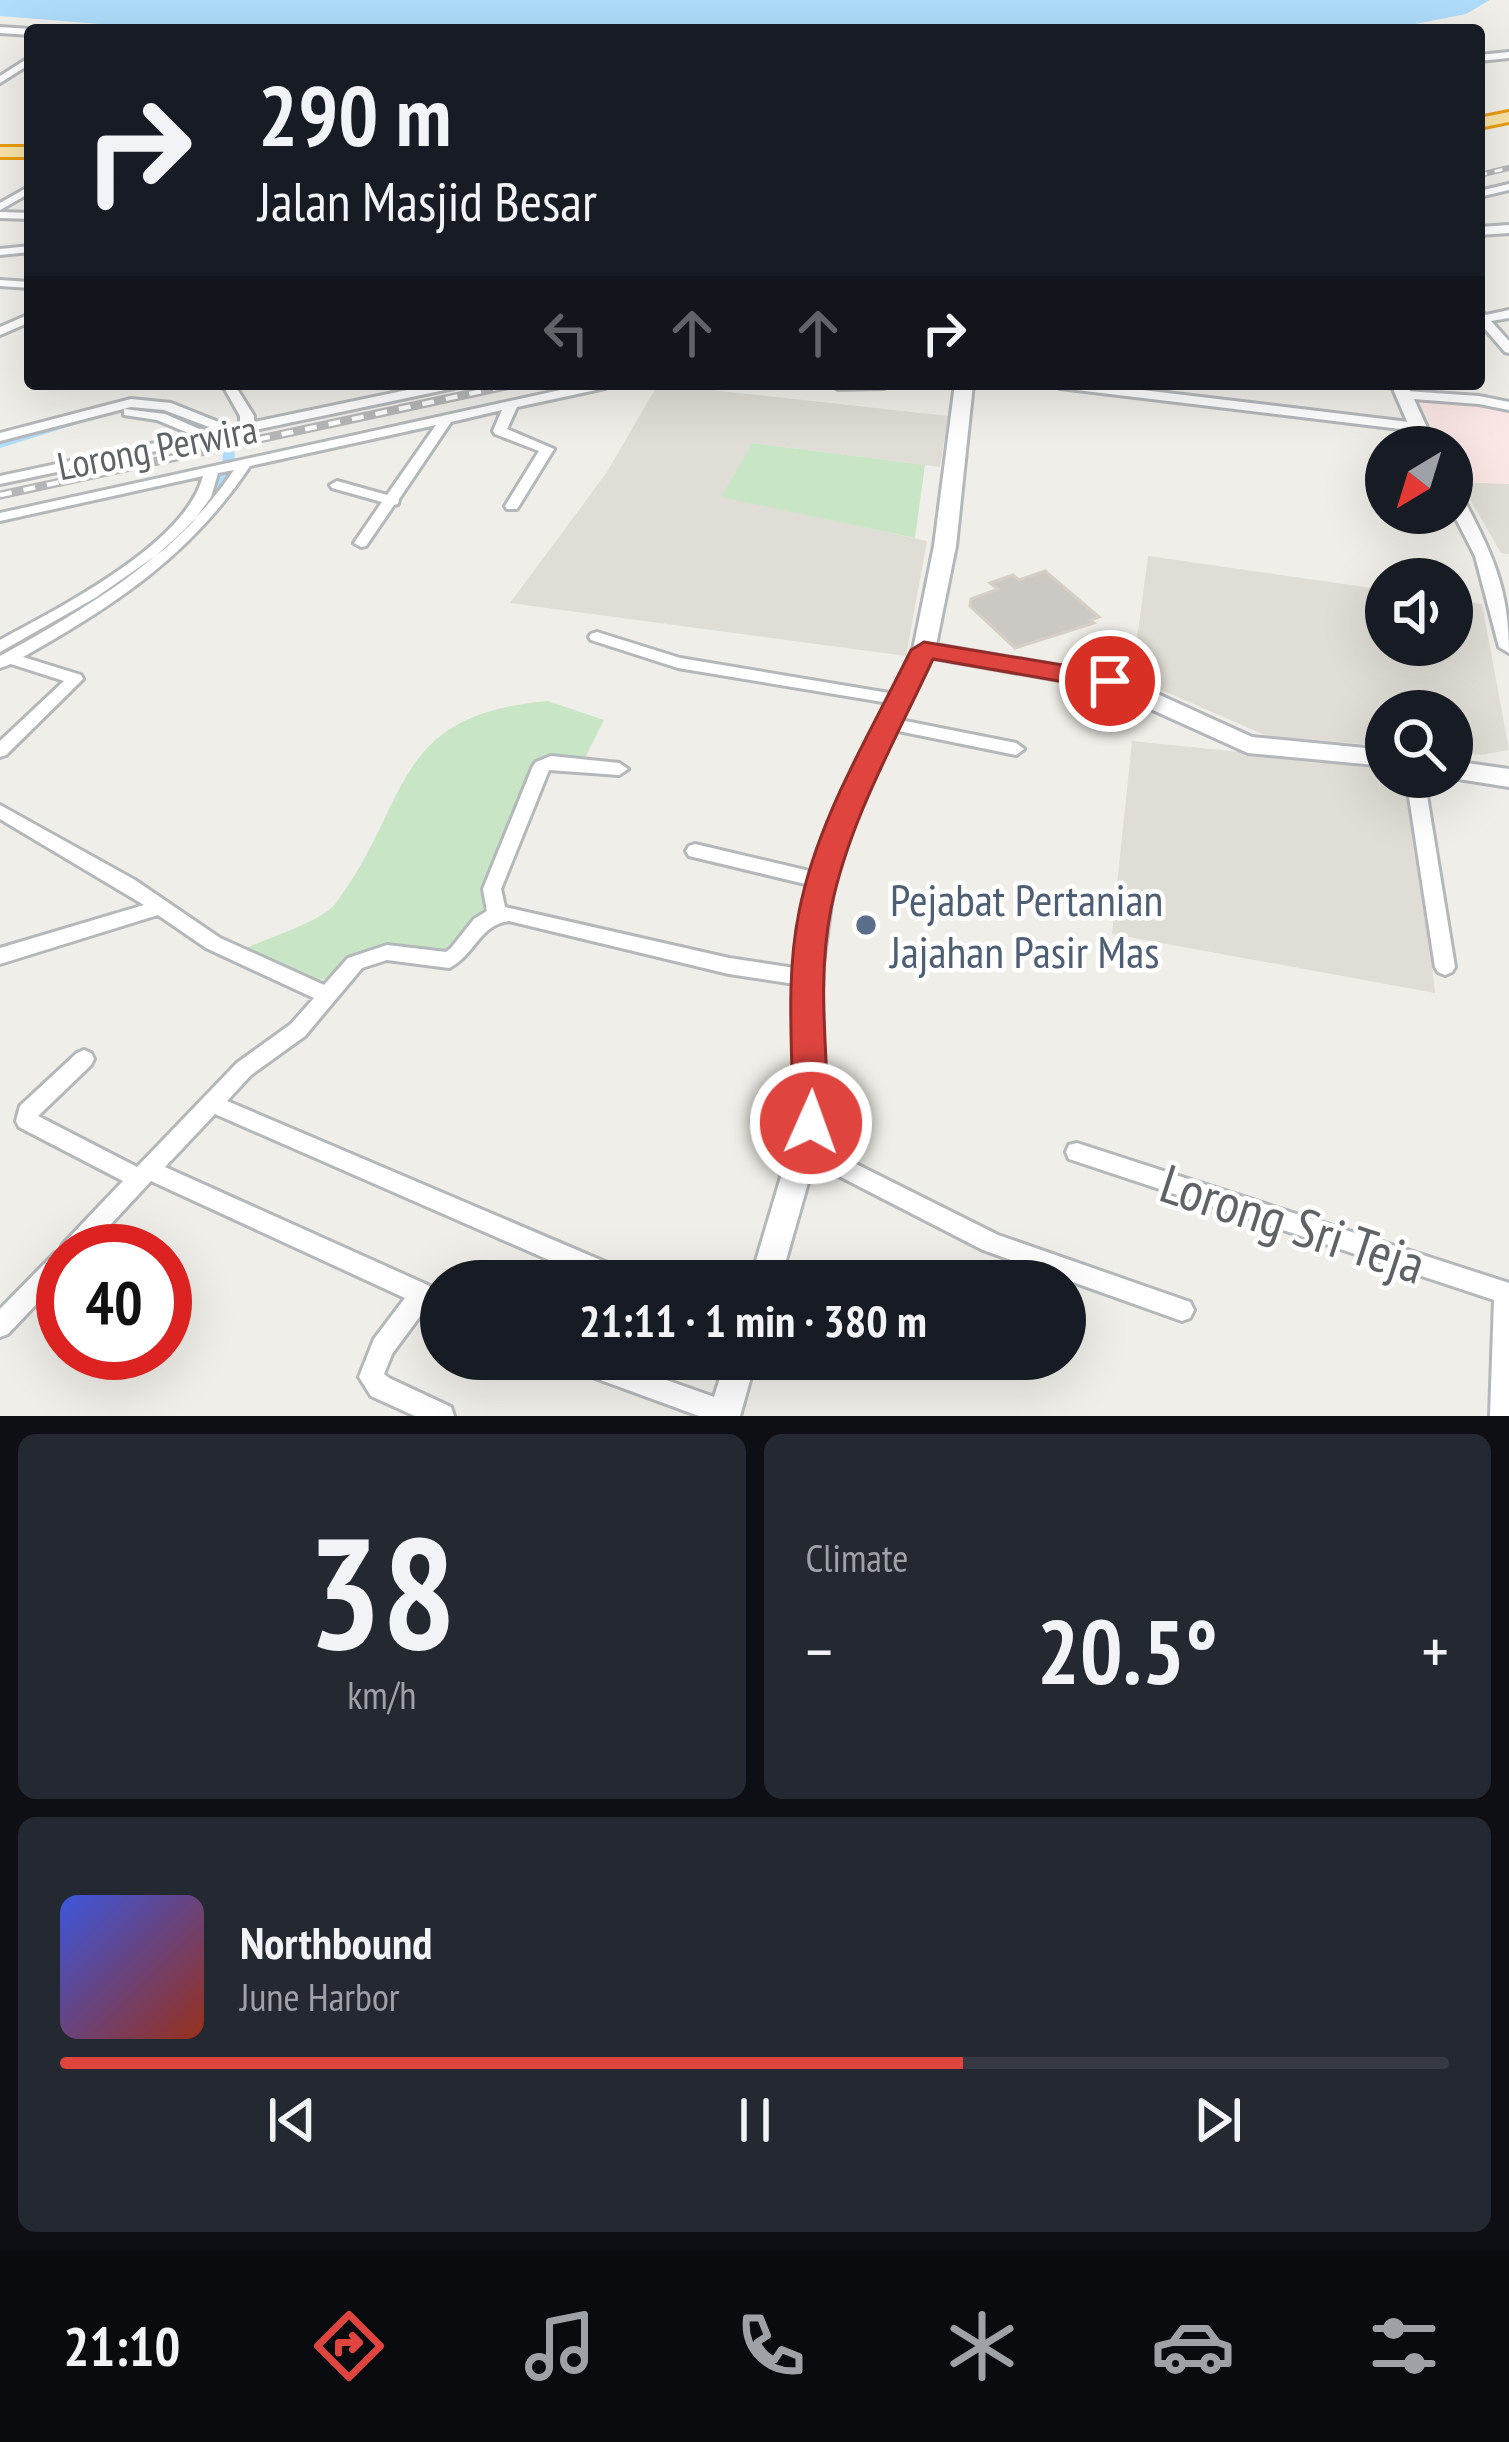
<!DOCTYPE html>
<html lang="en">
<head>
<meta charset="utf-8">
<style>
  :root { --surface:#171b24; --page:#242831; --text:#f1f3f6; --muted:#9ea1a6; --line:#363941; --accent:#df443f }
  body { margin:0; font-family:"PT Sans Narrow",sans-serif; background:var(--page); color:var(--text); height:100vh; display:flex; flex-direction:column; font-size:45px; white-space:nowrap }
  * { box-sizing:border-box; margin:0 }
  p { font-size:39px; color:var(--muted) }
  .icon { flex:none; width:66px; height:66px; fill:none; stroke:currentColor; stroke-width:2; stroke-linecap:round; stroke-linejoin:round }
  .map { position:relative; height:1416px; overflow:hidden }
  .sheet { display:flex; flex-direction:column; gap:18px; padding:18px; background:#0d0f14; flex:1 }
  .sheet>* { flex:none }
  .guide { position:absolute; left:24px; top:24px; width:1461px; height:366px; border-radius:12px; box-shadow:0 12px 48px #0002; background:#171b24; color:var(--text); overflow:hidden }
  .needle { width:78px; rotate:218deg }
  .tools { position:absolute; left:1365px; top:426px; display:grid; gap:24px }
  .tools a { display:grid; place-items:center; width:108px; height:108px; border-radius:50%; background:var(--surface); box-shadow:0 12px 48px #0002; font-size:60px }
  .speed { position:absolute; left:36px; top:1224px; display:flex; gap:24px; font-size:60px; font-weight:700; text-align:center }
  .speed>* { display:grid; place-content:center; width:156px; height:156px; border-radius:50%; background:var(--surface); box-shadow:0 12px 48px #0002; line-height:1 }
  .speed .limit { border:18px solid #d22; background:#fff; color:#111 }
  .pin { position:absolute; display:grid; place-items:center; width:102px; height:102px; color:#fff; margin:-51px; border:6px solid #fff; border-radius:50%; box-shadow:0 3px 12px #0007 }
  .me { position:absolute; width:132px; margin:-66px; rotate:2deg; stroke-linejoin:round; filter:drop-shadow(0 0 9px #0008) }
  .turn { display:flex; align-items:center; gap:42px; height:252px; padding:0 36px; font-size:54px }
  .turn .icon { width:156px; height:156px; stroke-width:2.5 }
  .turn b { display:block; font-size:84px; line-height:102px }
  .lanes { display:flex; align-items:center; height:114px; padding:0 36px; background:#0003; justify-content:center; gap:60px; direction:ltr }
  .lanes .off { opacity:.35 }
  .big { font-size:90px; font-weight:600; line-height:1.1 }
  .sheet .tile { flex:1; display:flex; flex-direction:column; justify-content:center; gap:18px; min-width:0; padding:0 42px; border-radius:18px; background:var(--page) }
  .sheet .dial { align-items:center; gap:0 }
  .dial b { font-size:156px; line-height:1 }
  .song { display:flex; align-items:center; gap:36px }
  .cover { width:144px; height:144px; border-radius:18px; background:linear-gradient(135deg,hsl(230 70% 55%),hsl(10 70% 35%)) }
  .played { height:12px; border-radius:6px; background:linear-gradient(90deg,var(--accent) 65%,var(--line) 65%) }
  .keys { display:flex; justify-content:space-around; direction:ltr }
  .heat { display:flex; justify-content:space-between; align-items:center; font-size:66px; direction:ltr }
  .sheet .tiles { flex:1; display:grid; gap:18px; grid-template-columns:1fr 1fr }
  .tile:last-child { grid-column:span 2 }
  .trip { position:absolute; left:420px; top:1260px; width:666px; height:120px; border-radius:60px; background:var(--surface); box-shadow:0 12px 48px #0002; font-weight:600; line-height:120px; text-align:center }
  .tab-bar { display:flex; height:192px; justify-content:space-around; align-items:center; background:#090b0e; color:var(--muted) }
  .tab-bar .icon { width:84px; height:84px }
  .tab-bar .current { color:var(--accent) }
  .tab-bar b { font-size:54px; color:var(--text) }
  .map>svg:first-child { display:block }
  .education { fill:#e0ddd6 }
  .medical { fill:#fbe7e6 }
  .green { fill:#c8e6c6 }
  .water { fill:#aedcfa }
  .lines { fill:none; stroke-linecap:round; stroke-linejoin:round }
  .canal { fill:#aedcfa; fill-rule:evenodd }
  .building { fill:#ccc9c4; stroke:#d5cfc6; stroke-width:3 }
  .minor-casing { stroke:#b5b8bb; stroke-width:6 }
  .tertiary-casing { stroke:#b5b8bb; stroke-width:6 }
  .secondary-casing { stroke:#b4b7bb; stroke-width:6 }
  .trunk-casing { stroke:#e99b0f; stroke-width:6 }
  .minor { fill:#fff; fill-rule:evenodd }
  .tertiary { fill:#fff; fill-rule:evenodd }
  .secondary { fill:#fff; fill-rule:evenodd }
  .trunk { fill:#f8e2a6; fill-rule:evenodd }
  .rail-far1-casing { stroke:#b5b6b7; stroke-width:6 }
  .rail-casing { stroke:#b5b6b7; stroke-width:9 }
  .rail-far1 { stroke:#fff; stroke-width:3; stroke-dasharray:8; stroke-linecap:butt }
  .rail { stroke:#fff; stroke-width:4.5; stroke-dasharray:12; stroke-linecap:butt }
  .route { fill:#df443f; stroke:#912c29; stroke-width:3 }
  .service-dot { fill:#5c6f8a; stroke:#fff; stroke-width:4.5 }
  .labels { text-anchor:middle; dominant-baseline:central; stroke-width:9; stroke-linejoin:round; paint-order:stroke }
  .far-street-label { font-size:39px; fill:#5f6367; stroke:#fff }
  .service-label { font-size:45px; fill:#4e5e75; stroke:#fff; text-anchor:start }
  .near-street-label { font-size:54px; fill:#5f6367; stroke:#fff }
</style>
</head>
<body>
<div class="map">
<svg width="1509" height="1416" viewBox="0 0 1509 1416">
  <rect width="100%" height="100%" fill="#f0eee8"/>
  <g class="education">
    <polygon points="658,384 948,416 940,467 752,443 722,496 927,541 906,656 510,603 607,472"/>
    <polygon points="1460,482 1509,484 1509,554 1501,553"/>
    <polygon points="1148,556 1386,590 1386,645 1452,645 1452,600 1482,604 1509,750 1481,755 1452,752 1452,711 1386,711 1386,746 1267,736 1132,677"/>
    <polygon points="1132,741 1386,767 1386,777 1410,777 1435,993 1112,934"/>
  </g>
  <polygon class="medical" points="1419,400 1468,401 1509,411 1509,484 1460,482 1452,466 1452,447 1443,447"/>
  <g class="green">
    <polygon points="752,443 925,465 915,538 721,497"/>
    <path d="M548,701L604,720L584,760L542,758L486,881L488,911L467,927L446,956L379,946L328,979L308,981L244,949C265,939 323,921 335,904C412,803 388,715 548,701Z"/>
  </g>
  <polygon class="water" points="0,0 1490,0 1466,14 1385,30 175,30 0,16"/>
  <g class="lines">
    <g class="canal">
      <path d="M111,406H159L230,433C243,464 227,489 209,514L204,515L198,511C214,488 228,467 221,438L157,414L107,412V408Z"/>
      <polygon points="76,416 80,417 80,423 0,448 0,440"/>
      <polygon points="149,555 156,559 154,562 116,592 0,658 0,647 106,586"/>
    </g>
  </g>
  <polygon class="building" points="1045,571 1099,617 1090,620 1094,623 1015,648 970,606 971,599 998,589 990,583 1013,575 1019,580"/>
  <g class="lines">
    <defs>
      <g id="minor">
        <polygon points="0,27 30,29 32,30 30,35 0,33"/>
        <polygon points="30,57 30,64 0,83 0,76"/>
        <polygon points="1509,184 1509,190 1479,197 1479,191"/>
        <polygon points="30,186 30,193 0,210 0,203"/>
        <polygon points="0,212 30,213 30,219 0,218"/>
        <polygon points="30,246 30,252 0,255 0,249"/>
        <polygon points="0,280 30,282 30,288 0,286"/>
        <polygon points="1479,310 1486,315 1509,310 1509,318 1491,321 1509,341 1509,353 1505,352 1479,322"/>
        <polygon points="30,314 30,322 0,335 0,327"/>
        <polygon points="222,384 234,384 254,416 254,422 436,384 460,384 454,388 0,484 0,476 193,435 157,420 124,415 124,409 165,414 206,432 217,430 164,410 131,407 0,441 0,433 131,399 171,403 231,427 240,425 240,416"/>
        <path d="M588,384H611L605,388L517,407L507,429L554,449L517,509H507L505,506L539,451L495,434L493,431L502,410L451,422L399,499L398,504L394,505L366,546L361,547L354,543L382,502L332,488L330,485L337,481L387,495L436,425L250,466C191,555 114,606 23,657L81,675L83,679L6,755L0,757V741L64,681L11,664L0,668V656C89,607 176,556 234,470L218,473L211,497L192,523L165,549L95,598L0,652V640C59,608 186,544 203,476L0,521V513Z"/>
        <polygon points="890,384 884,388 838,389 832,385"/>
        <polygon points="1054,384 1092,384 1417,423 1424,427 1417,431 1060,388"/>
        <polygon points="1405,391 1479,396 1509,402 1509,410 1479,404 1400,398 1399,395"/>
        <polygon points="597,632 680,658 901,695 909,700 901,705 678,668 591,640 589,637 591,634"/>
        <polygon points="890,718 1016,743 1024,749 1016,755 884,728 882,724"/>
        <path d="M551,756L619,763L628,769L619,775L549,770L501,889L505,907L729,958L808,970L815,973L818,978L815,983L808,986L729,974L509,921C480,924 474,956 449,968L387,960L362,968L305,1036L251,1075L227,1101L631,1273L635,1281H597L215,1114L165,1167L441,1291V1314L426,1308L392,1354L384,1374L389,1378L451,1407L454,1416H415L371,1396L359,1377L374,1339L405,1298L151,1181L86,1251H63V1276L8,1334L0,1337V1309L55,1253L60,1251L63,1244L123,1181L19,1127L16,1121L20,1106L77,1053L84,1050L91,1053L94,1059L91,1065L38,1116L137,1167L237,1063L291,1024L314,998L206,948L158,915L0,964V948L144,905L0,819V805L135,880L220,938L324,985L348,958L387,945L446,952L451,948L474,919L487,911L483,889L533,766L536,762Z"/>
        <polygon points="1406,777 1424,777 1455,967 1452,972 1445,975 1438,972 1435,967"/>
        <polygon points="695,844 822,874 829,876 831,881 829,886 822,888 689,856 686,851 689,846"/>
        <polygon points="806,1139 998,1235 1190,1302 1194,1310 1190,1318 1182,1321 983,1250 798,1155 795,1148 798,1141"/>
        <polygon points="1077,1143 1509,1283 1509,1416 1490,1416 1494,1300 1069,1159 1066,1152 1069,1145"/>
        <polygon points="562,1359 607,1359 734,1404 737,1413 736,1416 699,1416 565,1367"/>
      </g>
      <g id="tertiary">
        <polygon points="1509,52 1509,58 1479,61 1479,55"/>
        <polygon points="1509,225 1509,233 1479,235 1479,227"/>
        <polygon points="1391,384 1407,384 1436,447 1418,447"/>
        <path d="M1452,489L1461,494C1491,552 1509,586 1509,653L1499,647L1475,556L1452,511Z"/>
        <polygon points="924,644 934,650 845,838 834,881 821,978 825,1123 780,1281 750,1281 797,1123 795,978 810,881 823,838 914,650"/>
        <polygon points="726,1359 756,1359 740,1416 708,1416"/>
      </g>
      <g id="secondary">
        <polygon points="955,384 973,384 956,546 936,645 1118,676 1252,737 1386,750 1386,766 1248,753 1104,688 916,655 913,650 934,546"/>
        <polygon points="1452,761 1509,769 1509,787 1446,777 1452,777"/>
      </g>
      <g id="trunk">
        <polygon points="1509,112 1509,122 1479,128 1479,118"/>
        <rect x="0" y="147" width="30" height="10"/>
      </g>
    </defs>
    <use href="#minor" class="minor-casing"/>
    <use href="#tertiary" class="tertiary-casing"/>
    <use href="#secondary" class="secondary-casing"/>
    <use href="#trunk" class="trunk-casing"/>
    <use href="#minor" class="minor"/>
    <use href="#tertiary" class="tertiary"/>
    <use href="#secondary" class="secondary"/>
    <use href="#trunk" class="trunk"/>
    <defs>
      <g id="rail-far1">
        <polyline points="1479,175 1509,168"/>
        <polyline points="501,387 516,384"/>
      </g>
      <polyline id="rail" points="0,495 515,384"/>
    </defs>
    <use href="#rail-far1" class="rail-far1-casing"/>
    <use href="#rail" class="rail-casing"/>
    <use href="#rail-far1" class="rail-far1"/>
    <use href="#rail" class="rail"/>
  </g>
  <path class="route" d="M924,642L1110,673L1124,681L1110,690L933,659C895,741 849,821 831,909C817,978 827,1053 829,1123L823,1134L811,1138L798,1134L793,1123C793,1054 785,980 799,912C817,819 870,734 911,650Z"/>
  <circle class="service-dot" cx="866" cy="925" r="12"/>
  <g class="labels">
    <g class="far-street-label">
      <text transform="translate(157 447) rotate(-11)">Lorong Perwira</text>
    </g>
    <g class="service-label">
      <text x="890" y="899">Pejabat Pertanian<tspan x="890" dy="52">Jajahan Pasir Mas</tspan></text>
    </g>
    <g class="near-street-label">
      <text transform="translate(1293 1223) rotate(18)">Lorong Sri Teja</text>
    </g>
  </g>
</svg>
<div class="tools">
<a><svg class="needle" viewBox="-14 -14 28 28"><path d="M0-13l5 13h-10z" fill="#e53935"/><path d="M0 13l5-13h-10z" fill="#9ea1a6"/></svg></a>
<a><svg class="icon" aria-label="sound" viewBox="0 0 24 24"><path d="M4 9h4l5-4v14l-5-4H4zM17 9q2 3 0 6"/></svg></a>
<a><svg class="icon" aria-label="search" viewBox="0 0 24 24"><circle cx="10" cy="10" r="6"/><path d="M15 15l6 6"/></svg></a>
</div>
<div class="speed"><div class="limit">40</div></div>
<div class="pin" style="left:1110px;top:681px;background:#d93025"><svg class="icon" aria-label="arrive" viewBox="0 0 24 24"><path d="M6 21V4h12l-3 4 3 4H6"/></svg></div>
<svg class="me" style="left:811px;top:1123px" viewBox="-20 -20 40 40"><circle r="17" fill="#df443f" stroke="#fff" stroke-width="3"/><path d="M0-11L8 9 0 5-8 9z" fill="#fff"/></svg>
<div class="trip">21:11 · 1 min · 380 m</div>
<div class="guide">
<div class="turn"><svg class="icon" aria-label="right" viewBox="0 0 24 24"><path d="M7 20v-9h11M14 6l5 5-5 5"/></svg><div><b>290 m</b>Jalan Masjid Besar</div></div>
<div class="lanes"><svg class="icon off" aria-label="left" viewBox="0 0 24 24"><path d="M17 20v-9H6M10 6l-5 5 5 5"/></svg><svg class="icon off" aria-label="ahead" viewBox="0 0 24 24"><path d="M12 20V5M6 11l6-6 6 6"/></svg><svg class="icon off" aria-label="ahead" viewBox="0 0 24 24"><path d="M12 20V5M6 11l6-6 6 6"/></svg><svg class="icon" aria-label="right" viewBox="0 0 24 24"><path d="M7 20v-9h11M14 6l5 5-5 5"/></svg></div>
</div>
</div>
<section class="sheet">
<div class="tiles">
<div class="tile dial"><b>38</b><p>km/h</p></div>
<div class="tile"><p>Climate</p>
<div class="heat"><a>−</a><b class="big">20.5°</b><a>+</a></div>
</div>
<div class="tile">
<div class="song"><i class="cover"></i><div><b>Northbound</b><p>June Harbor</p></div></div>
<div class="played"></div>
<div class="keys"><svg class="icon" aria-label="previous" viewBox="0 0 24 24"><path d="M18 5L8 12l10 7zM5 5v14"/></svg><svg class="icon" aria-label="pause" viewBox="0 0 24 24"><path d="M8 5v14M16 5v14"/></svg><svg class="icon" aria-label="next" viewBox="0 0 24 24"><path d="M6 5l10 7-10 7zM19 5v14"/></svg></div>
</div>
</div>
</section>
<nav class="tab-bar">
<b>21:10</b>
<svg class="icon current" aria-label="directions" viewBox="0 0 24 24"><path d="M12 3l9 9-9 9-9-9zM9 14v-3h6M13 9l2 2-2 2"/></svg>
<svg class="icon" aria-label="music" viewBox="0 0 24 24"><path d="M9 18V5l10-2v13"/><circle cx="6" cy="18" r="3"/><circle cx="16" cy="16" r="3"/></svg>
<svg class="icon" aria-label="phone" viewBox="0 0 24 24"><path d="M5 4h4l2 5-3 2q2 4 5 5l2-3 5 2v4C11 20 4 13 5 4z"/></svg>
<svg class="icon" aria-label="climate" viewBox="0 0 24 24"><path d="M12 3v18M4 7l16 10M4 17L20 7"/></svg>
<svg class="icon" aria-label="car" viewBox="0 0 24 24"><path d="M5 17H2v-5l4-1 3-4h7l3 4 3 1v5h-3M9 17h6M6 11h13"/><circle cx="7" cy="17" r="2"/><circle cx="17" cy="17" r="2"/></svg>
<svg class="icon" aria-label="filters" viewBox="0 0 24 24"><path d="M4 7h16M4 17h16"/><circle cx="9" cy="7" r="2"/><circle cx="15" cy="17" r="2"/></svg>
</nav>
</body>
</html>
